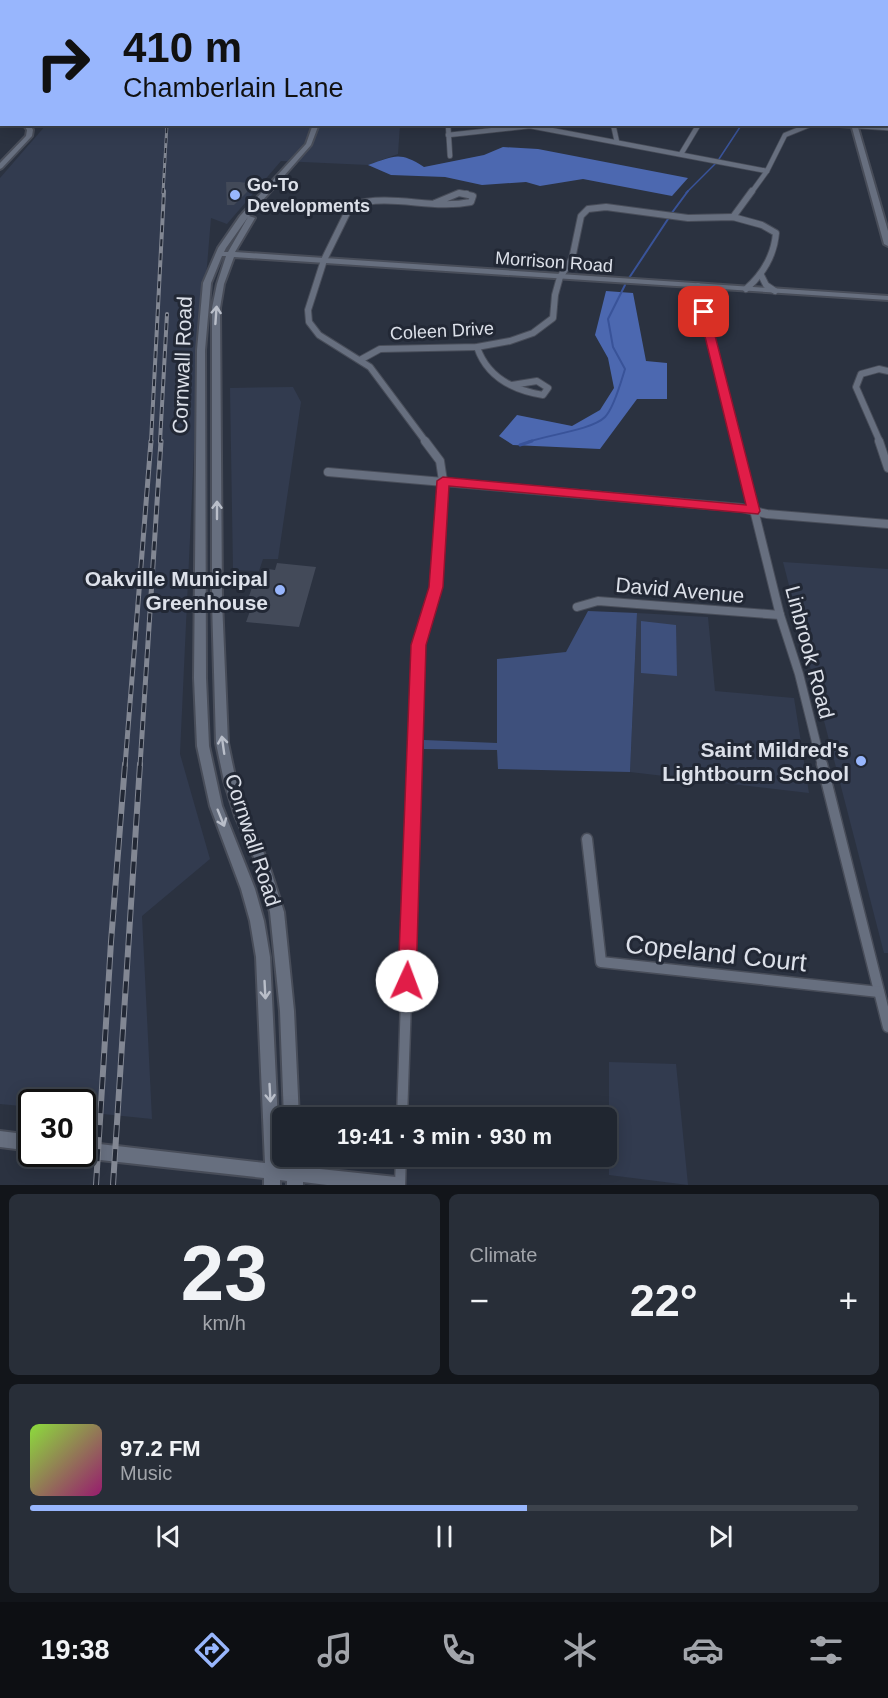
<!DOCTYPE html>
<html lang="en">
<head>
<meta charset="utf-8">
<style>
  :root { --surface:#202630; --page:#282e38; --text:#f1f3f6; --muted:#a2a5ab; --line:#3d434c; --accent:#98b6fd }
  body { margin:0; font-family:Helvetica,sans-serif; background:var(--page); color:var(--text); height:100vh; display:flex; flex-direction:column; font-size:22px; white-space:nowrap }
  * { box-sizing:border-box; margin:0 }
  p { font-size:20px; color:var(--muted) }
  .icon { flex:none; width:33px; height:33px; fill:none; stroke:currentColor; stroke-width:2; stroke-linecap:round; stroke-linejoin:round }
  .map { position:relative; height:1185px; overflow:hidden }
  .sheet { display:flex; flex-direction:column; gap:9px; padding:9px; background:#12151a; flex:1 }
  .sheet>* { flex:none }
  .top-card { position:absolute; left:0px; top:0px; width:888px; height:126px; box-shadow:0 3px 15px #0003,0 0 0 2px var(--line); background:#98b6fd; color:#111; overflow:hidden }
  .speed { position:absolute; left:18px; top:1089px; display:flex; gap:12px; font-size:30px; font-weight:700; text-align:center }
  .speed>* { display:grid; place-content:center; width:78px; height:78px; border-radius:50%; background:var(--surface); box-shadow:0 3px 15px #0003,0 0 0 2px var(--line); line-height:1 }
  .speed .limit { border:3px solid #111; border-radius:9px; background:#fff; color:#111 }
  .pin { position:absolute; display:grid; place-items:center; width:51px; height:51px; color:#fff; margin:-26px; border-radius:12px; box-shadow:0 3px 9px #0006 }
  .me { position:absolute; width:66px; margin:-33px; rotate:2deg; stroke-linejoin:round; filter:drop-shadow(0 0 4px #0008) }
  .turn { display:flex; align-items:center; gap:21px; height:126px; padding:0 24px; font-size:27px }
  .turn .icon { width:78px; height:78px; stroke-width:2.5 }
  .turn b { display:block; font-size:42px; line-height:51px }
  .big { font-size:45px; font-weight:600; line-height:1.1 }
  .sheet .tile { flex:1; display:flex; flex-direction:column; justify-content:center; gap:9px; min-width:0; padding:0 21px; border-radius:9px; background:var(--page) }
  .sheet .dial { align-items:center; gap:0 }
  .dial b { font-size:78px; line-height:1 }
  .song { display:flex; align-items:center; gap:18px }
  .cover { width:72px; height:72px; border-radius:9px; background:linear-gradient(135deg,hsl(90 70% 55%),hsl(320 70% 35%)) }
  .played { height:6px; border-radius:3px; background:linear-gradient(90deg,var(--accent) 60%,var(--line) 60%) }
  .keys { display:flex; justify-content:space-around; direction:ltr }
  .heat { display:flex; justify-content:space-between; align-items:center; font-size:33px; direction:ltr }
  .sheet .tiles { flex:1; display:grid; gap:9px; grid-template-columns:1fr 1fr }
  .tile:last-child { grid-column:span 2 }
  .trip { position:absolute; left:272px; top:1107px; width:345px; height:60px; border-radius:9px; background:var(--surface); box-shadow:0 3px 15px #0003,0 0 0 2px var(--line); font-weight:600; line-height:60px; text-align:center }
  .tab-bar { display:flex; height:96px; justify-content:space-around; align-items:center; background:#0d0f13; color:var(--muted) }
  .tab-bar .icon { width:42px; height:42px }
  .tab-bar .selected { color:var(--accent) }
  .tab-bar b { font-size:27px; color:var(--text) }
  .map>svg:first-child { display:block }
  .built { fill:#323b4f }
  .green { fill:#3e507c }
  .forest { fill:#4c68b0 }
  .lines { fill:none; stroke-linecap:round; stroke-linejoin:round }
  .stream-far2 { stroke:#395399; stroke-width:1.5 }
  .stream-far1 { stroke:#395399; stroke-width:2 }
  .stream { stroke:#395399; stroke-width:3 }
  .building { fill:#434a59 }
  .street-far3-casing { stroke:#484d59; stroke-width:6 }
  .street-far2-casing { stroke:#484d59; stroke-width:8 }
  .street-far1-casing { stroke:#484d59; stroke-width:10 }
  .street-casing { stroke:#484d59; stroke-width:13 }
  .secondary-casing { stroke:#484d59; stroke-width:4 }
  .primary-casing { stroke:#484d59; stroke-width:3 }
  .street-far3 { stroke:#676f7f; stroke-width:4.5 }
  .street-far2 { stroke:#676f7f; stroke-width:6 }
  .street-far1 { stroke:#676f7f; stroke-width:8 }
  .street { stroke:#676f7f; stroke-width:10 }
  .secondary { fill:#676f7f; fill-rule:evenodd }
  .primary { fill:#6984ca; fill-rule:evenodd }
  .rail-far3-casing { stroke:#828793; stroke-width:3 }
  .rail-far2-casing { stroke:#828793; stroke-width:4 }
  .rail-far1-casing { stroke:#828793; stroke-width:5 }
  .rail-casing { stroke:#828793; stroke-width:6 }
  .rail-far3 { stroke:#222835; stroke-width:1.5; stroke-dasharray:5; stroke-linecap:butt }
  .rail-far2 { stroke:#222835; stroke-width:2; stroke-dasharray:7; stroke-linecap:butt }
  .rail-far1 { stroke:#222835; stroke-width:3; stroke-dasharray:9; stroke-linecap:butt }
  .rail { stroke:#222835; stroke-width:4; stroke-dasharray:12; stroke-linecap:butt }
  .oneway { stroke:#b9bec9 }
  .route { fill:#e11d48; stroke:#92132f; stroke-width:1.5 }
  .poi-dot { fill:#98b6fd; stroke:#222835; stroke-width:2 }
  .labels { text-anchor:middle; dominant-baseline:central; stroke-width:6; stroke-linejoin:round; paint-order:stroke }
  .far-poi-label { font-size:18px; font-weight:bold; fill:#dce0e9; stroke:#222835; text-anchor:start }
  .far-street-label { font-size:18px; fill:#dce0e9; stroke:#222835 }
  .street-label { font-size:21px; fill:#dce0e9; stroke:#222835 }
  .poi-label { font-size:21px; font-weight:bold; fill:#dce0e9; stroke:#222835; text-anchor:end }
  .near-street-label { font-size:26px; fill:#dce0e9; stroke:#222835 }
</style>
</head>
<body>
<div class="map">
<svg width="888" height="1185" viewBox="0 0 888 1185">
  <rect width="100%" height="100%" fill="#2b3240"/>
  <g class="built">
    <polygon points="65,0 319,0 65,2"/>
    <polygon points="46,125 400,125 398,154 368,165 281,161 227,224 211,218 197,386 180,754 210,859 142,916 152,1119 83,1112 82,1102 32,1102 31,1107 0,1104 0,178"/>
    <polygon points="293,387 301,402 278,559 263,559 259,571 233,570 230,388"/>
    <polygon points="783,562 888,569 888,953 884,953"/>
    <polygon points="637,613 708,617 715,691 794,698 809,793 630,772"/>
    <polygon points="609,1062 676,1064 688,1185 609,1175"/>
  </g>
  <g class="green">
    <polygon points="588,611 637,613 630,772 498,769 497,750 424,749 424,740 497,743 497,659 566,652"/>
    <polygon points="641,621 676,625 677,676 641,673"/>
  </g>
  <g class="forest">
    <path d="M503,147L538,149L688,178L672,196L583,179L540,186L526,182L482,185L445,177L391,175L368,165C395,156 399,151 424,167L484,155Z"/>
    <polygon points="606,291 633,293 646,361 667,363 667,399 637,399 600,449 513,445 499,436 517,415 572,426 600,410 614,388 608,358 595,335"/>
  </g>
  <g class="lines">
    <g class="stream-far2">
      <polyline points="719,159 742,124"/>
      <polyline points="686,193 716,163"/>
    </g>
    <g class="stream-far1">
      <polyline points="671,214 688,191"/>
      <polyline points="629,278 668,219"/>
      <path d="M528,442C547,435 592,430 605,417C614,408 621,382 625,369L613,347L608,319L625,285"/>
    </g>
    <polyline class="stream" points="520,445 532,441"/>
  </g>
  <g class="building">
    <polygon points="226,182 240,182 255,184 234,205 227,205"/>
    <polygon points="277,563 316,567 299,627 246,622 253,603 247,602 256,576 265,577 268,569 275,570"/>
  </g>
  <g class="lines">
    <defs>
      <g id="street-far3">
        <polyline points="837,0 863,2"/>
        <polyline points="448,124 450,156"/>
        <polyline points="613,124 617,142"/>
        <polyline points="823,124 888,128"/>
        <polyline points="448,135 530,126 767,171"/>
        <polyline points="681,154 699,124"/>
        <polyline points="459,193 467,193"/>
        <polyline points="751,193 767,171 785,135 812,124"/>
      </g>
      <g id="street-far2">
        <polyline points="733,217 752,191"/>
        <polyline points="761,275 766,285 775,291"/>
        <polyline points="698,286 737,442"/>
        <path d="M477,347C487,377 512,390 543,395L548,388L537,381L512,385"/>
        <path d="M360,360L380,349L477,347L510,341L533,333L553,318L555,295L560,277L572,259L581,216L588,209L606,207L688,218L733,217L762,225L776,233C774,256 763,274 746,289"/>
        <path d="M426,442L370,367L319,335L309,322L308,310L324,260L351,205C393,193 430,210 471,202L473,196L459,193L435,203"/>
        <polyline points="880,442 856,387 861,374 879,369 888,371"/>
      </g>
      <g id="street-far1">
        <polyline points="737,441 780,615 799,674 822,766"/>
        <polyline points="879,441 888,468"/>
        <polyline points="328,472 742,508 767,514 888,524"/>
        <polyline points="577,607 598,601 780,615"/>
        <polyline points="414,766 418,645 436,587 443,481 440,461 425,441"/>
      </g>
      <g id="street">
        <polyline points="822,764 888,1027"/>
        <polyline points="587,839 601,962 879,992"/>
        <polyline points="402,1118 414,764"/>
        <polyline points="400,1185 401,1156"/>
      </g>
      <g id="secondary">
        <rect x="325" y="0" width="6" height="2"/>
        <polygon points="729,0 735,0 735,2 730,2"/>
        <polygon points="0,115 2,115 2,120 0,119"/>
        <polygon points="23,124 30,124 33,130 32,136 2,168 0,169 0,163 26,136 27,130"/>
        <path d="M313,124H319L311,145L249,216L255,218L235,252L888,296V300L234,257L224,284L220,308L222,601L228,743L236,781L247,816L268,862L284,912L294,1011L299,1118H284L280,1011L270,912L256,862L235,816L224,781L216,743L212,601V308L217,284L226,256H222L211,283L205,350L206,678L209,746L222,806L255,889L264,921L270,957L280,1164L286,1165L285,1156H301V1167L396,1177L401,1180L404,1185H327L303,1182V1185H287V1181L280,1180V1185H264V1178L82,1158L76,1154H82V1142L265,1163L256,957L250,921L241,889L210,806L197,746L194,678L197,350L203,283L218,248L240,216L306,144ZM248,217L228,252H224L226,248Z"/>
        <polygon points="851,124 857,124 888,231 888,246 884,244"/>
        <polygon points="0,1131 32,1135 32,1151 0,1147"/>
      </g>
      <g id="primary">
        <polygon points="41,0 47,0 40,2"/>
        <polygon points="0,53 2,53 0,59"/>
        <polygon points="0,70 2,70 0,82"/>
        <rect x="0" y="111" width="2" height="5"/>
      </g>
    </defs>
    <use href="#street-far3" class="street-far3-casing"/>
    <use href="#street-far2" class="street-far2-casing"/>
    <use href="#street-far1" class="street-far1-casing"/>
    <use href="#street" class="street-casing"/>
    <use href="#secondary" class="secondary-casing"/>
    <use href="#primary" class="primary-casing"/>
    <use href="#street-far3" class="street-far3"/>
    <use href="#street-far2" class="street-far2"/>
    <use href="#street-far1" class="street-far1"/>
    <use href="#street" class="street"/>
    <use href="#secondary" class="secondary"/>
    <use href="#primary" class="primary"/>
    <defs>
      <g id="rail-far3">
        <polyline points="50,0 53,2"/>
        <polyline points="163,193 167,124"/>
      </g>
      <g id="rail-far2">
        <polyline points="151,442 164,191"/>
        <polyline points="160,442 167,314"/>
      </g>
      <g id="rail-far1">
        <polyline points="125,766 151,441"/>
        <polyline points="140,766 161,441"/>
      </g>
      <g id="rail">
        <polyline points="96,1185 111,942 125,764"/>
        <polyline points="113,1185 140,764"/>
      </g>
    </defs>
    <use href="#rail-far3" class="rail-far3-casing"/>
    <use href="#rail-far2" class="rail-far2-casing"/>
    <use href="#rail-far1" class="rail-far1-casing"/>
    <use href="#rail" class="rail-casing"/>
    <use href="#rail-far3" class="rail-far3"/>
    <use href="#rail-far2" class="rail-far2"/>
    <use href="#rail-far1" class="rail-far1"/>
    <use href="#rail" class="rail"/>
  </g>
  <defs><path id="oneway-shaft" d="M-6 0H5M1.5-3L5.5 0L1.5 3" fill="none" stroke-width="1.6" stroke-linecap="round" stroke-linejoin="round" transform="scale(1.5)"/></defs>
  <g class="oneway">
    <use href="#oneway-shaft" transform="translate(216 315) rotate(-86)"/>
    <use href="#oneway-shaft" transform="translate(217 510) rotate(-90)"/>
    <use href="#oneway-shaft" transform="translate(223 745) rotate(-98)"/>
    <use href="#oneway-shaft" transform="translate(221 818) rotate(68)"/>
    <use href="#oneway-shaft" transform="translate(265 990) rotate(87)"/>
    <use href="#oneway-shaft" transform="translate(270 1093) rotate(87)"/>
  </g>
  <polygon class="route" points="704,308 709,312 760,511 758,514 449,486 443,587 426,645 416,981 413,988 407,990 400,988 398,981 411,645 429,587 437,481 443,477 746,505 699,312"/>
  <g class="poi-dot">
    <circle cx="235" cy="195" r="6"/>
    <circle cx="280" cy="590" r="6"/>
    <circle cx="861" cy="761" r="6"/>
  </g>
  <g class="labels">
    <g class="far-poi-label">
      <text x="247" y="185">Go-To<tspan x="247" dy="21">Developments</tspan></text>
    </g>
    <g class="far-street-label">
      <text transform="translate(554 262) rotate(4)">Morrison Road</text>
      <text transform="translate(442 331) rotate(-3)">Coleen Drive</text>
    </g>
    <g class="street-label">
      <text transform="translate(182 365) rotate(-88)">Cornwall Road</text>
      <text transform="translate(680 590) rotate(5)">David Avenue</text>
      <text transform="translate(810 652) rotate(75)">Linbrook Road</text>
      <text transform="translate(253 840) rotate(72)">Cornwall Road</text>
    </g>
    <g class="poi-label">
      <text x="268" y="578">Oakville Municipal<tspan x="268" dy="24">Greenhouse</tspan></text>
      <text x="849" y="749">Saint Mildred's<tspan x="849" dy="24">Lightbourn School</tspan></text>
    </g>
    <g class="near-street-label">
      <text transform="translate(716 953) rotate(6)">Copeland Court</text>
    </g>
  </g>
</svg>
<div class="speed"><div class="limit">30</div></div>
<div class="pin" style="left:704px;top:312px;background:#d93025"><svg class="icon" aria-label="arrive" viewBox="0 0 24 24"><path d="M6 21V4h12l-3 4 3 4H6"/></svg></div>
<svg class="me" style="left:407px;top:981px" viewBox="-20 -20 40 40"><circle r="19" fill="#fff"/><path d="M0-13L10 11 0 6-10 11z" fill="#e11d48"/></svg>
<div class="trip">19:41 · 3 min · 930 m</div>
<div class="top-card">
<div class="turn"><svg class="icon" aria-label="right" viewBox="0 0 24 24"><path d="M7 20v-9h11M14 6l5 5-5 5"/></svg><div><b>410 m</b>Chamberlain Lane</div></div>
</div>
</div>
<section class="sheet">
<div class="tiles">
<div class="tile dial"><b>23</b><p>km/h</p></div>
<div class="tile"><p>Climate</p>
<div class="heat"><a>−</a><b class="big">22°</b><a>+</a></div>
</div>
<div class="tile">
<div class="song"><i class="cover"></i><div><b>97.2 FM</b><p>Music</p></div></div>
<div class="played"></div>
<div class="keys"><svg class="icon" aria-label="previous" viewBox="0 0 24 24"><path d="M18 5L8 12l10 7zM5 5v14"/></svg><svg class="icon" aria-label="pause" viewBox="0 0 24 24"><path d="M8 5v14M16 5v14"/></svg><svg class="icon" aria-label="next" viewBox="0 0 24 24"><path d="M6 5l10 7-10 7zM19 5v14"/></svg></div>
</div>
</div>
</section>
<nav class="tab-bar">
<b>19:38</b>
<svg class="icon selected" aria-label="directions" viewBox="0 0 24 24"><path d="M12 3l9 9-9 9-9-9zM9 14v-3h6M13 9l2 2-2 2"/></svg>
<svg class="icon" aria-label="music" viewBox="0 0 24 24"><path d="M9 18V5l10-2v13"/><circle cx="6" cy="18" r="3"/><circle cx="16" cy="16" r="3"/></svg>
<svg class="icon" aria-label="phone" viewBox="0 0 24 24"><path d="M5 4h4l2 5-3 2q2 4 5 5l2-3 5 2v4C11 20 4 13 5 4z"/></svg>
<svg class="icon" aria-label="climate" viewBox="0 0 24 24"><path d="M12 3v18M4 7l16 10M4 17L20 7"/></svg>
<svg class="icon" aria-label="car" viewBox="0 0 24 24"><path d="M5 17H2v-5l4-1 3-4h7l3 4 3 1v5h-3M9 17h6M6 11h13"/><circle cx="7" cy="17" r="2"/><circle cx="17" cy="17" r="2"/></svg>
<svg class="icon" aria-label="filters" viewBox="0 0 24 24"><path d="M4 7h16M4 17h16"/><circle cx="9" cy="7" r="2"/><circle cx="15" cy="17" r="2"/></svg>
</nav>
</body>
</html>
